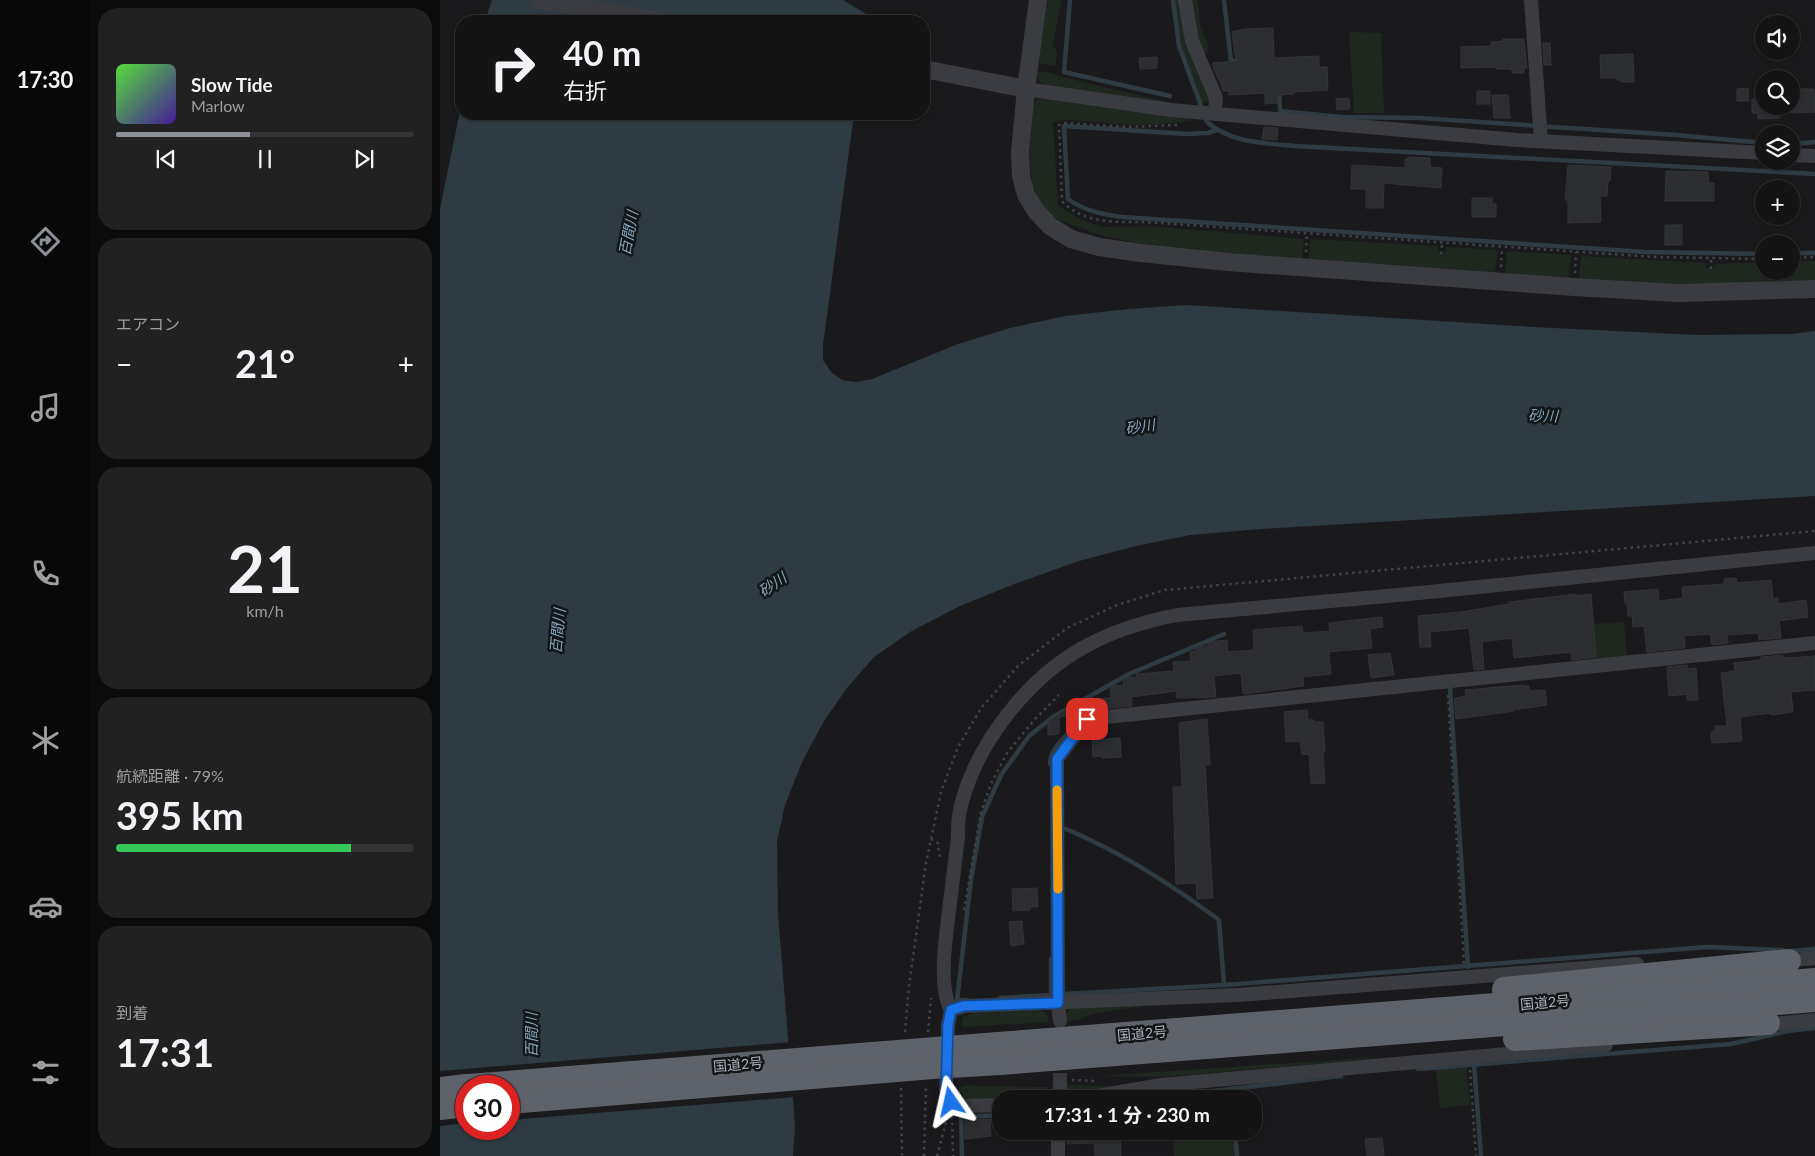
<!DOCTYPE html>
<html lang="ja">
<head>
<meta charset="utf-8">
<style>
  :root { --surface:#141415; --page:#212122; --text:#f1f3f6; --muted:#9d9ea0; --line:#333334; --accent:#8c9099 }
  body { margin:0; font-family:Lato,"Noto Sans JP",sans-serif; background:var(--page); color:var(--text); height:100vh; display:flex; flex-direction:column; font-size:19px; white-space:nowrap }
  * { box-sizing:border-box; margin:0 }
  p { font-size:16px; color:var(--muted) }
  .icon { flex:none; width:28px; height:28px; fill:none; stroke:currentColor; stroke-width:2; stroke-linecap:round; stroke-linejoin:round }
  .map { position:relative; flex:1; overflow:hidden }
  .drawer { display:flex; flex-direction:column; gap:8px; padding:8px; background:#0b0b0c; width:350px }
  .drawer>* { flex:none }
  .hud { position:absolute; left:15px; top:15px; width:475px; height:105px; border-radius:20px; box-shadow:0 1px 4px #0004,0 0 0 1px var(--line); background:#141415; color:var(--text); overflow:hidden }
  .buttons { position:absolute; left:1315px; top:15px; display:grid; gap:10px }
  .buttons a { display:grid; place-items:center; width:45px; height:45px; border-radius:50%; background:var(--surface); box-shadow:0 1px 4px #0004,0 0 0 1px var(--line); font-size:25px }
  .speed { position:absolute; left:15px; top:1075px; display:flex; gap:10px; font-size:25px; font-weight:700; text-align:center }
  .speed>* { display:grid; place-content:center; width:65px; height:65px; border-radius:50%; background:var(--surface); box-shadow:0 1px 4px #0004,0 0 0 1px var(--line); line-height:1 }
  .speed .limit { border:8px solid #d22; background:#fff; color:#111 }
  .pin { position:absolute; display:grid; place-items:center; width:42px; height:42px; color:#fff; margin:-21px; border-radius:10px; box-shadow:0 2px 8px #0006 }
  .me { position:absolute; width:55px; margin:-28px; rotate:349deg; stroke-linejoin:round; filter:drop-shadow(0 0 4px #0008) }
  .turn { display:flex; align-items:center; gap:18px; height:105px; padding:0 25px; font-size:22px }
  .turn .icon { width:65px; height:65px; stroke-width:2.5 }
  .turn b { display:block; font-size:35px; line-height:42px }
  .big { font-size:38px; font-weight:700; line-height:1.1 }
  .drawer .widget { flex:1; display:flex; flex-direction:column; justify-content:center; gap:8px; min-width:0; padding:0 18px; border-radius:20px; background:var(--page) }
  .drawer .dial { align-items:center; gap:0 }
  .dial b { font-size:65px; line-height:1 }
  .song { display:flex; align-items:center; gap:15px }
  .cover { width:60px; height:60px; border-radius:8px; background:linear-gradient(135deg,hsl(110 70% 55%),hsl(260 70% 35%)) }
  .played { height:5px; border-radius:2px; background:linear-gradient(90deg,var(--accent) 45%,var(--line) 45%) }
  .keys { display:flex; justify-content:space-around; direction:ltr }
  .heat { display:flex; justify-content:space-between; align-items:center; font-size:28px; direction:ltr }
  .charge { height:8px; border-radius:4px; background:linear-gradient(90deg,#34c759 79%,var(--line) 0) }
  .trip { position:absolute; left:552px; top:1090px; width:270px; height:50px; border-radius:20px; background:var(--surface); box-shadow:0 1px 4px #0004,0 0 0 1px var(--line); font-weight:700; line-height:50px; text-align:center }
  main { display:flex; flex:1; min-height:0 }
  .tabs { display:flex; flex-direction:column; width:90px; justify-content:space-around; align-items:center; background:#080808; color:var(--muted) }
  .tabs .icon { width:35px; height:35px }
  .tabs .active { color:var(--accent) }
  .tabs b { font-size:22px; color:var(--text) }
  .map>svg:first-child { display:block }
  .green { fill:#1f281f }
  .water { fill:#2e3b42; fill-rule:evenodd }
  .pier { fill:#1a1a1c }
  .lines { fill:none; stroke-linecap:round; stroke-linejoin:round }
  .stream { stroke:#2e3b42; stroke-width:4.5 }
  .building { fill:#2c2d30; stroke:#333439 }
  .minor-tunnel { stroke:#37383c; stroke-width:14; stroke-dasharray:14 7; stroke-linecap:butt }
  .path { stroke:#404349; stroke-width:2.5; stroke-dasharray:2.5 4; stroke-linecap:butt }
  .minor { stroke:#3a3c42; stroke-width:14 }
  .tertiary { stroke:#3a3c42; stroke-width:18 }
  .trunk { stroke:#5e626a; stroke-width:24 }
  .trunk-bridge { stroke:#5e626a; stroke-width:24 }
  .route-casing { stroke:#114b97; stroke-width:12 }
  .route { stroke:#1a73e8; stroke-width:9 }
  .slow { stroke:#f59e0b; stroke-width:9 }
  .labels { text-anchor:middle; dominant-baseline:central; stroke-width:5; stroke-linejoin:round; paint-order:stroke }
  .street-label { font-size:14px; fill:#abb2bd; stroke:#141517 }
  .water-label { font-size:15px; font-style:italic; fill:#7fa4bb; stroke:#141517 }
</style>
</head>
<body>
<main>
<nav class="tabs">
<b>17:30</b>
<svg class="icon active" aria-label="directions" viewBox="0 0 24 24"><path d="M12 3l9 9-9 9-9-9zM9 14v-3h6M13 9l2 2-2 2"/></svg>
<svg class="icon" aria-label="music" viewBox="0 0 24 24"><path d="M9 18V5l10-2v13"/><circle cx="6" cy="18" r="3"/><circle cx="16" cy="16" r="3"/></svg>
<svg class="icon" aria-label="phone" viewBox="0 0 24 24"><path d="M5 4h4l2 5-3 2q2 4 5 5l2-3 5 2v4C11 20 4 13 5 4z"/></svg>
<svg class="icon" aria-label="climate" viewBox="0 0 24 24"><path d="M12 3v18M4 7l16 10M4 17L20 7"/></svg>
<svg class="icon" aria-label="car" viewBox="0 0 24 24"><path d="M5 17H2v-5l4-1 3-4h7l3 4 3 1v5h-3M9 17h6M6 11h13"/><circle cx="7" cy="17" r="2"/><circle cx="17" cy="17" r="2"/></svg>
<svg class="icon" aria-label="filters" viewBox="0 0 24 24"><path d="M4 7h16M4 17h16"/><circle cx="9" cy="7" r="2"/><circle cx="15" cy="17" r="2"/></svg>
</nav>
<section class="drawer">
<div class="widget">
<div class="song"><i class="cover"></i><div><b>Slow Tide</b><p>Marlow</p></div></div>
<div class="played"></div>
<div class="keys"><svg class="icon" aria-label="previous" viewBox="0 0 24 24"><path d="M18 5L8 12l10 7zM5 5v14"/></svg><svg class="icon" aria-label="pause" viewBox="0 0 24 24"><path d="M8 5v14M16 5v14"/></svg><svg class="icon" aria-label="next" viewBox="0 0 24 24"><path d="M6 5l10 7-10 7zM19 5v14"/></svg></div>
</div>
<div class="widget"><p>エアコン</p>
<div class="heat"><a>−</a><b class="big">21°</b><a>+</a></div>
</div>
<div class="widget dial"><b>21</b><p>km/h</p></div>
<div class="widget"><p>航続距離 · 79%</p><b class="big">395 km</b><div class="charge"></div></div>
<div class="widget"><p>到着</p><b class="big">17:31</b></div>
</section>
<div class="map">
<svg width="1375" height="1156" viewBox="0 0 1375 1156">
  <rect width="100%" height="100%" fill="#1a1a1c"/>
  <g class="green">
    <polygon points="605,0 622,0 612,46 617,51 616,66 597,63"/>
    <polygon points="734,0 741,0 772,98 766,103 762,103 740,46"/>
    <polygon points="750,0 758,0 760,25 768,45 767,53 760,50"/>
    <polygon points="909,32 941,33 944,113 914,113"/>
    <path d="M596,71L612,73L618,76L735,104L608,87C600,83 597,80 596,71Z"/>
    <path d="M599,98L754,120C732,123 710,126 687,125C669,124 629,117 613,122L618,206L642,220L662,227L707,226L864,239L862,259L715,247L660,235L619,220L610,214L599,201L593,186L590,170L591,107Z"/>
    <polygon points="870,239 998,246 998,252 1005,253 1006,247 1058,250 1055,272 869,259"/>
    <polygon points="1067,251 1131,255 1129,278 1065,273"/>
    <polygon points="1141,256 1266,263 1266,268 1275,268 1275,264 1324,262 1324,271 1351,271 1351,261 1375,261 1375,280 1278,284 1218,283 1139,278"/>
    <polygon points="1184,622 1187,657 1158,659 1156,656 1154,624"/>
    <path d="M721,1004C706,1006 647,1012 639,1020L625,1021L626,1014L632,1007Z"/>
    <path d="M597,1008C605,1011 607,1015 609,1022L521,1027L523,1017L533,1013Z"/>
    <polygon points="926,1058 932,1059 721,1077 658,1076"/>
    <polygon points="1026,1062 1030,1105 1000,1108 995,1065"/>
    <polygon points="531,1085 538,1086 607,1087 606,1096 595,1099 527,1101 520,1095 516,1087"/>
    <polygon points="623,1085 683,1087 630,1093 625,1090"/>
    <polygon points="732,1131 794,1131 795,1156 734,1156"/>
  </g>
  <g class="water">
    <polygon points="52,0 403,0 428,15 427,21 45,21"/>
    <path d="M21,106V114H414L383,345V360L391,372L402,380L416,382L432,379L518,344L570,328L625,316L689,309L747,305L1093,327L1258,335L1351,334L1375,331V496L821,529L750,535L696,546L639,561L577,583L520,606L470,632L434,657L407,688L384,721L362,762L345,805L337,841L338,914L355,1124L353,1156H0V209ZM26,1086H69V1129H26Z"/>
  </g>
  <polygon class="pier" points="351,1042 355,1097 69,1120 69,1086 26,1086 26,1123 0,1126 0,1071"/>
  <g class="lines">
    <g class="stream">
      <polyline points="630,0 624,72 730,96"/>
      <path d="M733,0L739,46L767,122C791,143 824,143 855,146L1375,174"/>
      <polyline points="784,0 791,61 800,61"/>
      <polyline points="839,91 840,111 901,117 980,118 1236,135 1324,143"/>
      <path d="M777,130L768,133L747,134L624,126L628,199C645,211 661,214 682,217L1205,252L1324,254"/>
      <polyline points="1351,144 1375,142"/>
      <polyline points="1351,253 1375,253"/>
      <polyline points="1010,687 1028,967"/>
      <path d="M610,764C610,750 621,741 630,731"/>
      <path d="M622,829H626C681,852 731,884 779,920L784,985"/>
      <polyline points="1351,951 1375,949"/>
      <polyline points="624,994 784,985 1267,947 1343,950"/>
      <polyline points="611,997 611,959"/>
      <polyline points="560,998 612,995"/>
      <polyline points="527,1000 517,1000 531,880 542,817 561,775 589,736 613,717 689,674 784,634"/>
      <polyline points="1034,1064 1041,1156"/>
      <polyline points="978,1069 1291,1044 1348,1031 1375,1028"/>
      <polyline points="793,1088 793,1099"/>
      <polyline points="706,1099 901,1076"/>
      <polyline points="795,1131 797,1156"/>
      <polyline points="522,1156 521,1117 561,1115"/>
    </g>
  </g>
  <g class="building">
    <polygon points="833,28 834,58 879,56 879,67 887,67 888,90 854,92 854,94 838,95 838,103 825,104 825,93 789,95 789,91 783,91 781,84 774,70 773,63 796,61 792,32 805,29"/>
    <polygon points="1063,39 1084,39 1087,68 1084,68 1084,73 1072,73 1072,69 1057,69 1057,68 1052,67 1021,68 1021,47 1051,46 1051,42 1063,41"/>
    <polygon points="1103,43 1110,43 1111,65 1104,65"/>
    <polygon points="1193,54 1194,82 1181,82 1181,80 1177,80 1177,78 1161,78 1160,55"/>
    <polygon points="717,57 717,68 700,69 699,58"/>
    <polygon points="1308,88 1309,101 1297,101 1297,89"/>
    <polygon points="1358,89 1374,89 1375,112 1351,113 1351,95 1358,95"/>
    <rect x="1037" y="91" width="13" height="13"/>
    <polygon points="1052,95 1068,95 1070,118 1054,118"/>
    <polygon points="909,98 910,109 897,110 896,99"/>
    <polygon points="1312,99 1324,99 1324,106 1339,106 1340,118 1318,119 1318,113 1312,113"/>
    <polygon points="824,127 838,128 837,140 822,139"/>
    <polygon points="968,157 990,158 990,167 1002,168 1001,188 944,183 943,208 926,208 926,189 911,189 912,165 965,168 965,159 968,159"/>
    <polygon points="1128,165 1171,167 1170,181 1168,181 1167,196 1160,196 1161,222 1128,223 1128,200 1125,200"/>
    <polygon points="1226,171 1268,172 1269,183 1274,183 1274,201 1225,201"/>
    <polygon points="1032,198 1052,198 1052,204 1056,204 1056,217 1032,217"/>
    <rect x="1225" y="225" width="17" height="20"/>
    <polygon points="1296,578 1297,583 1331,580 1333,599 1338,598 1338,604 1366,600 1368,617 1339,621 1341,638 1319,640 1318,633 1287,635 1288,643 1273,645 1271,643 1271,634 1244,636 1245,648 1207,652 1204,626 1193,627 1192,616 1188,616 1187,603 1185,603 1184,592 1218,589 1219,601 1243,598 1242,587 1284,584 1284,579"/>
    <polygon points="1136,594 1136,596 1151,594 1156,657 1132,660 1131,652 1074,658 1072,638 1042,642 1044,669 1034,670 1029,628 990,632 991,647 980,647 978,616 1021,612 1069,604 1069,602"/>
    <polygon points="942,617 943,627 930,629 932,648 889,652 891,674 863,677 864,686 803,694 801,673 774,676 776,697 737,698 737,691 691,697 692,706 646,710 639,715 619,717 619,734 608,735 608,721 640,701 671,698 670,686 684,685 683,678 697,677 696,674 734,671 733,662 751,661 750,652 756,651 756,647 768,646 768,642 787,640 788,652 814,650 813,630 862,626 863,633 890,631 889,623"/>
    <polygon points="950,653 954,675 931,678 928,655"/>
    <polygon points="1343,655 1343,657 1349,658 1375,656 1375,690 1351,692 1353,712 1331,715 1331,713 1300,717 1302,741 1272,743 1271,732 1275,731 1275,726 1287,726 1281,673 1295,671 1294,663 1321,660 1321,657"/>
    <polygon points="1247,665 1247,669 1256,668 1258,700 1247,700 1247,694 1229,696 1227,667"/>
    <polygon points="1083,685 1083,686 1089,686 1089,691 1105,690 1107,705 1073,710 1073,711 1068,712 1016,719 1014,698 1026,696 1025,690"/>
    <polygon points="867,710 868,720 874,720 874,722 883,722 885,752 883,752 885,783 871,784 869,754 862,755 860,741 846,742 844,712"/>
    <polygon points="767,719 770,764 765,765 773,898 757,899 756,883 736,884 733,787 742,787 739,723"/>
    <polygon points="680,738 681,757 662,758 662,756 653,757 652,740"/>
    <polygon points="597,888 598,907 590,907 590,910 573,911 572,889"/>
    <polygon points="582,921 584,944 571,946 569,922"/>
    <polygon points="550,1119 551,1136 525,1139 525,1120"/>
    <polygon points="627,1131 680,1131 681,1156 655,1156 654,1143 627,1144"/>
    <polygon points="942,1138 944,1156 927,1156 925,1139"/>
  </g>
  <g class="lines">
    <polyline class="minor-tunnel" points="620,1052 620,1086"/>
    <g class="path">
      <path d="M737,125L688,127L626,123L619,125L622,201C643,224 677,222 705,222L1214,257L1324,259"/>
      <polyline points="866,252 867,234"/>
      <polyline points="1001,254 1002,243"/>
      <polyline points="1351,258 1375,257"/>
      <polyline points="1061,267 1062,248"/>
      <polyline points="1271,269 1271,258"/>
      <polyline points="1135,273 1136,252"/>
      <polyline points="1008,695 1024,962 1022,964"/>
      <polyline points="491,839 498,843 500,859"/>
      <polyline points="524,910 541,812 551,784 567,753 595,719 619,695"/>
      <polyline points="465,1032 469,986 486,863 501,792 518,747 542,707 578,666 627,628 677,605 725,590 1375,531"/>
      <polyline points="488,1032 491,998"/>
      <polyline points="1030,1070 1036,1156"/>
      <polyline points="632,1080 657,1081"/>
      <polyline points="461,1088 462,1156"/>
      <polyline points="512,1116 513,1156"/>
      <polyline points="484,1156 486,1085"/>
      <polyline points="497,1156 508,1115"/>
    </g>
    <g class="minor">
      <polyline points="745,0 752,41 776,98 775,113"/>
      <polyline points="1091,0 1101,141"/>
      <polyline points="586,89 731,110 1077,140 1324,153"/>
      <polyline points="1351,155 1375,156"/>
      <polyline points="1343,961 1375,958"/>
      <polyline points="511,1010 525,1006 798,995 1197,964"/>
      <polyline points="620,1021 618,1003 617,759 647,719 1375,643"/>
      <polyline points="1321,1025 1375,1020"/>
      <polyline points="619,1099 620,1086"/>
      <polyline points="640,1099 721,1085 1166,1045"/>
      <path d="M561,1105L525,1106L511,1102L506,1090L508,1025L511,1010C497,985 507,931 510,902C513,881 515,860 518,838C518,831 518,823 519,815C532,748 587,677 648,645C676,630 706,621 737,615L969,594L1375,553"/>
      <polyline points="618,1156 618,1131"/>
    </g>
    <g class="tertiary">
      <polyline points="100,0 218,21"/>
      <polyline points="598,0 586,89 580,152 581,176 586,195 596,211 610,226 631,239 659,247 701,253 788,262 1134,287 1239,293 1375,289"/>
      <polyline points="484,69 586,89"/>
    </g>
    <g class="trunk">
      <polyline points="1064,989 1349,961"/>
      <polyline points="1075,1039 1328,1023"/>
      <polyline points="558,1044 1375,980"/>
      <polyline points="560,1063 1375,1000"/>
      <polyline points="0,1089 26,1086"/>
      <polyline points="0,1108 26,1105"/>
    </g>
    <g class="trunk-bridge">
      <polyline points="28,1086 558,1044"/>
      <polyline points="69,1102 493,1067 560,1063"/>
    </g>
  </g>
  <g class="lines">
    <defs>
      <polyline id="route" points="511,1102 506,1090 508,1025 511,1010 524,1006 618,1003 617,759 647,719"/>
    </defs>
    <use href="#route" class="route-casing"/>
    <use href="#route" class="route"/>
    <polyline class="slow" points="617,790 618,889"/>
  </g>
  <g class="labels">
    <g class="street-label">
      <text transform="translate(1105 1002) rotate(-5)">国道2号</text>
      <text transform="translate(702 1033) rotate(-5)">国道2号</text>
      <text transform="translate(298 1064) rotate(-5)">国道2号</text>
    </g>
    <g class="water-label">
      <text transform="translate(188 233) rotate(-79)">百間川</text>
      <text transform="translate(1103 415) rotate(2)">砂川</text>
      <text transform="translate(700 426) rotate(-8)">砂川</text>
      <text transform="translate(332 584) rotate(-35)">砂川</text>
      <text transform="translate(117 631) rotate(-85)">百間川</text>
      <text transform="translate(91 1035) rotate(-90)">百間川</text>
    </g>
  </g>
</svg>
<div class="buttons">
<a><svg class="icon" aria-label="sound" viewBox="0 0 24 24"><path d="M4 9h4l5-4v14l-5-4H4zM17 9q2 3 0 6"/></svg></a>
<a><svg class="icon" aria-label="search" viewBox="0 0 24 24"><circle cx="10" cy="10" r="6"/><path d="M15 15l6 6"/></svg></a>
<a><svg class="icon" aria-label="layers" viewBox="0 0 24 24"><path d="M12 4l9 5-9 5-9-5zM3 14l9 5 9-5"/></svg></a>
<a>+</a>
<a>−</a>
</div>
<div class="speed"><div class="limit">30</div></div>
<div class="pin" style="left:647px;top:719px;background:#d93025"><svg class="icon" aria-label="arrive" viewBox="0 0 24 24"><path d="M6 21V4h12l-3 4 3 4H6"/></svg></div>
<svg class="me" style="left:511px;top:1102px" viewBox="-20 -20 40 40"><path d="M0-17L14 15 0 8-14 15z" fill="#1a73e8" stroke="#fff" stroke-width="4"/></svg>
<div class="trip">17:31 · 1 分 · 230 m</div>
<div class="hud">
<div class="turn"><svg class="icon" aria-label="right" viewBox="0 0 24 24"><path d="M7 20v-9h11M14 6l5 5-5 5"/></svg><div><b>40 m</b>右折</div></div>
</div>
</div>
</main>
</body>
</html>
